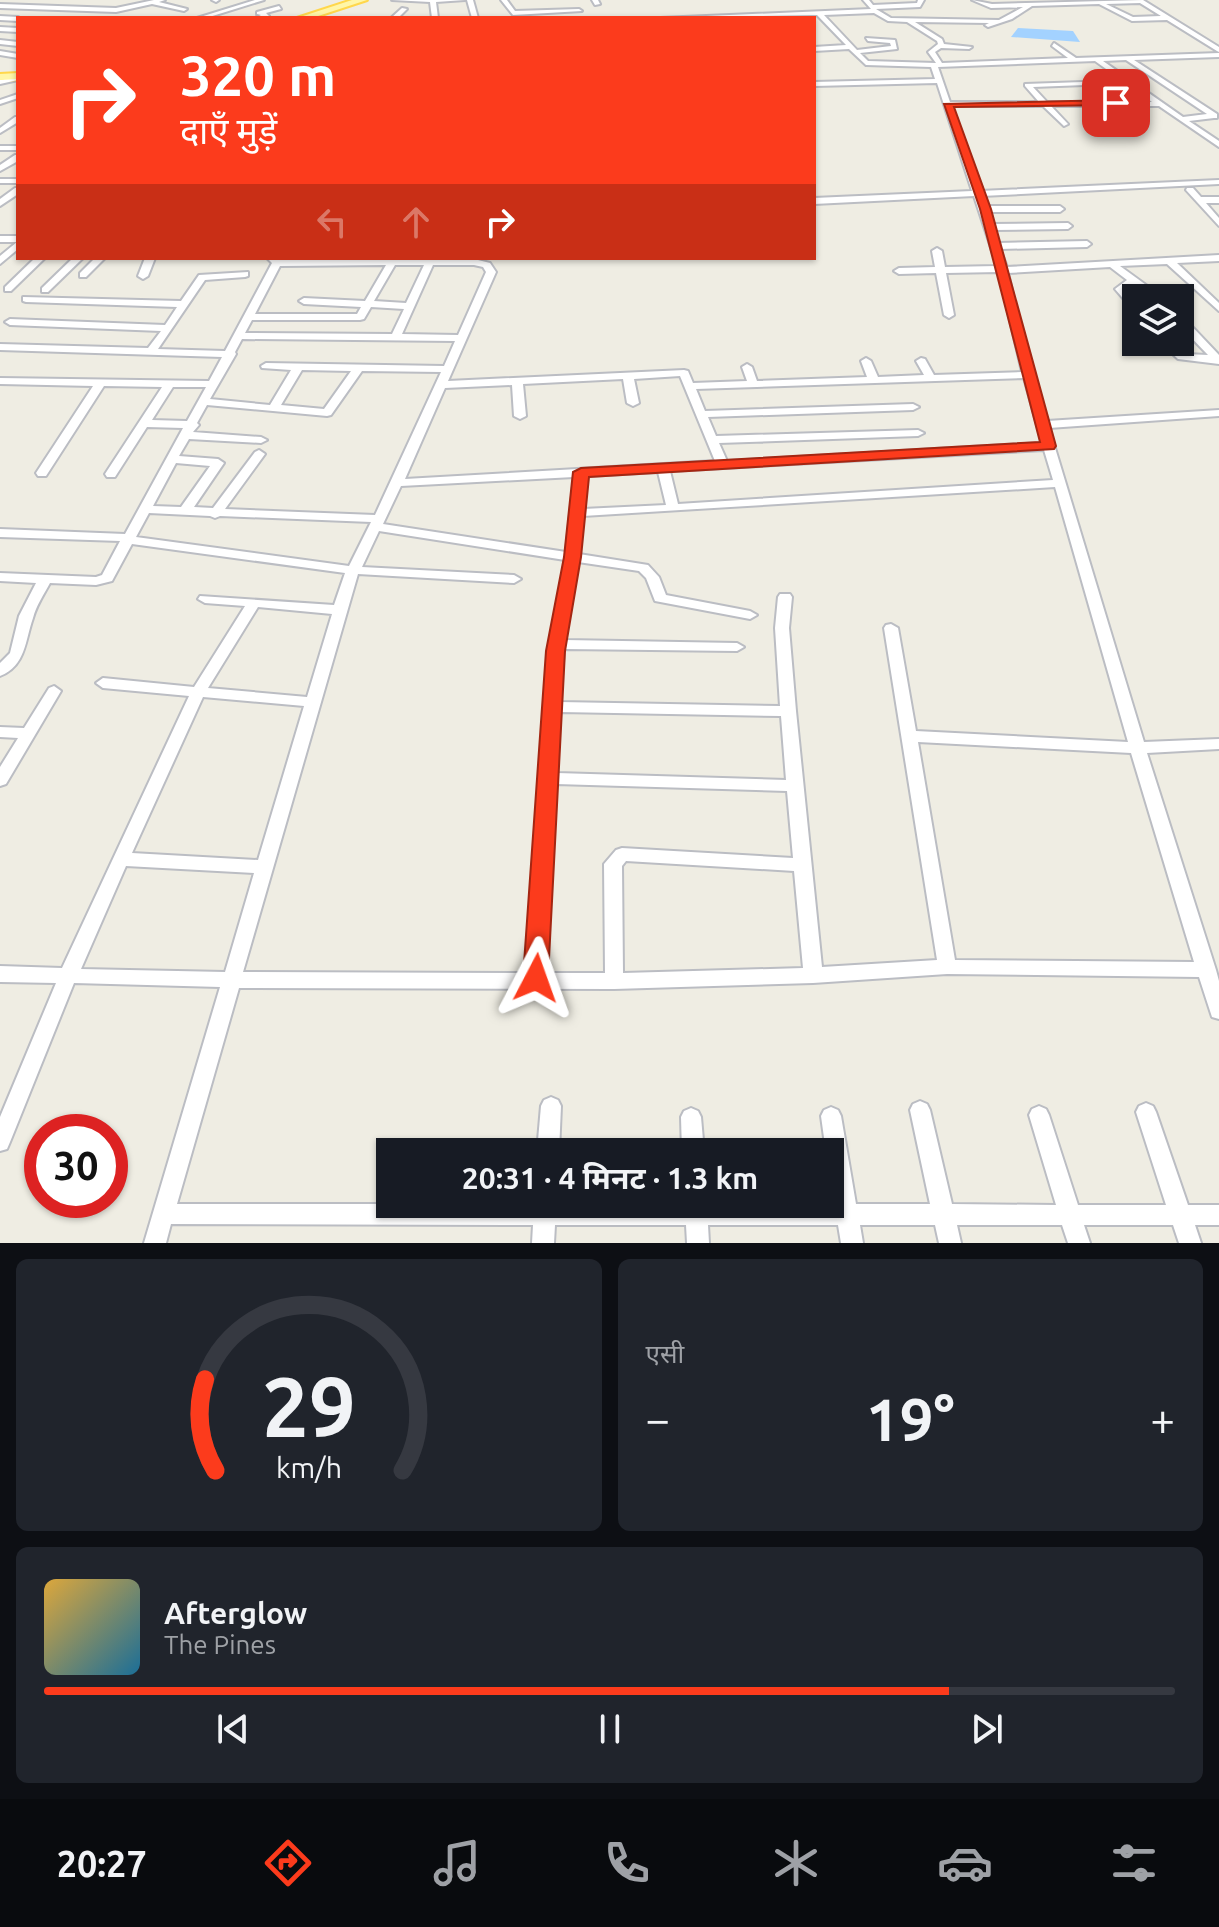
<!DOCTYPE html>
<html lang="hi">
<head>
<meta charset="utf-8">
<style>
  :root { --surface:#171b24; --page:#20242c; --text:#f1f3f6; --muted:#9ea1a6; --line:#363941; --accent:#fc3b1c }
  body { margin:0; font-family:Ubuntu,"Noto Sans Devanagari",sans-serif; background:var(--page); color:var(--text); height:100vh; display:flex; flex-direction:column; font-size:30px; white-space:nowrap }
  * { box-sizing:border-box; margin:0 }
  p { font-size:26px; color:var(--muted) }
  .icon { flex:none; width:44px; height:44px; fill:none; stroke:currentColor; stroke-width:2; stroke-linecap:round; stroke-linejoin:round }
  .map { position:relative; height:1243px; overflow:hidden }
  .sheet { display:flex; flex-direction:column; gap:16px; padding:16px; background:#0d0f14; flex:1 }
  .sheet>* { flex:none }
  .hud { position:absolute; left:16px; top:16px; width:800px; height:244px; border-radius:0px; box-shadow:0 2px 6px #0004; background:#fc3b1c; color:#fff; overflow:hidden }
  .buttons { position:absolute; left:1122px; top:284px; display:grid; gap:16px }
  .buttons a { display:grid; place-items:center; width:72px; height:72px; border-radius:0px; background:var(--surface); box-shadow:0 2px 6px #0004; font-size:40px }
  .speed { position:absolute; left:24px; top:1114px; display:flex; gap:16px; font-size:40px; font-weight:700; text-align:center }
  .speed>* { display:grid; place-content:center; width:104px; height:104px; border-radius:50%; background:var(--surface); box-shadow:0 2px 6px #0004; line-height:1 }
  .speed .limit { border:12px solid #d22; background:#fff; color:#111 }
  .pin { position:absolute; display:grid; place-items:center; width:68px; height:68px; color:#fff; margin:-34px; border-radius:16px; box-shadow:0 4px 12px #0006 }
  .me { position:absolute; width:88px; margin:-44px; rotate:4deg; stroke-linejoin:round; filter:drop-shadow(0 0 6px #0008) }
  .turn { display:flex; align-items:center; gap:28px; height:168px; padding:0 32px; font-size:36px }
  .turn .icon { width:104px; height:104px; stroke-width:2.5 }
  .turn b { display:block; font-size:56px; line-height:68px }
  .lanes { display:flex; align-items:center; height:76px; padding:0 32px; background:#0003; justify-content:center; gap:40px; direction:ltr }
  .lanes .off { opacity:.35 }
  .big { font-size:60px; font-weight:700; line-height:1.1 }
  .sheet .widget { flex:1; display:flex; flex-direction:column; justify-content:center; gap:12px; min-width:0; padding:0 28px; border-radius:12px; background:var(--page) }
  .sheet .dial { align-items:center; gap:0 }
  .dial svg { height:208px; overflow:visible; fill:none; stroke:var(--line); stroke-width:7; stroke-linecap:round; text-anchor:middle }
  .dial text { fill:var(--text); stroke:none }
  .song { display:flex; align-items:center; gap:24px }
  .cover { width:96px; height:96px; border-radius:12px; background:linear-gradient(135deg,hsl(40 70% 55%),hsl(200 70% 35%)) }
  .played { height:8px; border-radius:4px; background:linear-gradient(90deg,var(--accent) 80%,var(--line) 80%) }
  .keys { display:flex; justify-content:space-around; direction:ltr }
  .heat { display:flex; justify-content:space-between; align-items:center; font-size:44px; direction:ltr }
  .sheet .tiles { flex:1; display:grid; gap:16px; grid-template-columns:1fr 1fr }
  .widget:last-child { grid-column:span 2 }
  .trip { position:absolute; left:376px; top:1138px; width:468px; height:80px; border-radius:0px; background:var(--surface); box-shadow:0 2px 6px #0004; font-weight:700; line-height:80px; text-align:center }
  .dock { display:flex; height:128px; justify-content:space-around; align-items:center; background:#090b0e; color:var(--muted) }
  .dock .icon { width:56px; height:56px }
  .dock .active { color:var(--accent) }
  .dock b { font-size:36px; color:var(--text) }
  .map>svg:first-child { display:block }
  .water { fill:#a3d2ff }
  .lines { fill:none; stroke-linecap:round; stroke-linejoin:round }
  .street-casing { stroke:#bbbdc3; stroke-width:4 }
  .primary-casing { stroke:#ffd74c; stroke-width:4 }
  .street { fill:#fff; fill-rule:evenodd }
  .primary { fill:#fff6a8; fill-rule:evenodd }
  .route { fill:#fc3b1c; stroke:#a42612; stroke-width:2 }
</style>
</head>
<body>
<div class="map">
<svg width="1219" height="1243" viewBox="0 0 1219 1243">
  <rect width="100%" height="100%" fill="#efede3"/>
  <polygon class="water" points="1018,28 1073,31 1080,42 1011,37"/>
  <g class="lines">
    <defs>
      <g id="street">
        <polygon points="154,0 165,0 159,2 187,9 184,11 152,4 116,12 0,8 0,4 116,8"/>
        <polygon points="212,0 219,0 216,2"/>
        <polygon points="255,0 264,0 206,18 197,18"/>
        <polygon points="392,0 465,0 436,2 438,18 432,18 430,2"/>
        <polygon points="467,0 473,0 478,18 472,18"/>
        <polygon points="501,0 507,0 515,11 579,9 582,11 513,15"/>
        <polygon points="592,0 598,0 600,4 595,5"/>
        <path d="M863,0H869L873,5L917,3L918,0H924L920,7L876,9L891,18L999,20L1023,7L991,8L972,0L992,4L1143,0L1219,47V52L1217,51L1167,20L1132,21L1099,4L1032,6L1012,19L988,27L985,25L989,23L915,22L942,39L944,44L972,47L969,49L941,48L935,52L942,63L1068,58L1052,46L1054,43L1076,58L1219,53V57L1134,60L1217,114V118H1214L1189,121L1219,141V147L1159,106H1051L1068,124L1064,126L1043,106H951L980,191L1219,180V184L982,196L986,206H1060L1064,209L1060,212H988L992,224L1068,223L1072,226L1068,229L994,230L998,243L1087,241L1091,244L1087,247L1000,249L1007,267L1219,255V261L1177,263L1219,303V311L1167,264L1120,266L1164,298H1153L1133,284L1126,289L1136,302V311L1133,310L1115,289L1127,280L1110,267L1008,273L1026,351L1047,421L1219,410V416L1049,428L1144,742L1219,739V749L1147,753L1216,970L1219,981V1019L1212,1017L1199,977L947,974L813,983L614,989L239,988L177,1204H835L830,1174V1152H826L821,1116L824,1110L831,1107L838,1110L841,1116L856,1204H930L910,1110L913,1104L920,1101L927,1104L930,1110L952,1204L1056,1205L1029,1115L1032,1109L1039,1106L1046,1109L1049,1115L1078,1205H1166L1136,1112L1139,1106L1146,1103L1153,1106L1156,1112L1188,1205H1219V1225H1195L1201,1243H1179L1173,1225H1084L1090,1243H1068L1062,1225H957L961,1243H939L935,1225H860L863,1243H841L838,1225H708L709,1243H687L686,1225H555L554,1243H532L533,1225L171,1224L166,1243H144L220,987L74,983L10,1142L7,1149L0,1151V1117L56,983L0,982V966L62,968L189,696L103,688L96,683L103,678L194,687L245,606L205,603L198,599L200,596L334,605L345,573L132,544L112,581L96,585L50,583C44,594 36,606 33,618C25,640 26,666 0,676V663L10,653L19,616L36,583L0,581V573L96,577L102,575L120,541L0,537V529L125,534L183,428L147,427L115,477H107L105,474L162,387L104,386L46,476H38L36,473L93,386L0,384V378L209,381L222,357L0,350V344L148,348L161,331L10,325L5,322L10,319L165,325L177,307L26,302L23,301V297L181,301L199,275L248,272V276L245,277L205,280L158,349L225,351L272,263L267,258H277L279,260L474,259L490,263L496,272L448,381L684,370L688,371L693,383L747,381L742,367L747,364L752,367L757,381L867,377L861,361L866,358L871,361L878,377L924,375L916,361L921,358L925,359L934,375L1022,372L999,272L946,273L954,315L949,318L944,315L936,273L899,274L894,271L899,268L935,267L932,251L937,248L942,251L945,267L997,266L974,196L814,204V198L972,191L937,83L814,86V82L935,79L931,67L866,65L849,49L814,51V47L846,45L817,15L660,18L871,9ZM1140,3L1161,16L1133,17L1106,4ZM874,13L888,21L907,22L937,41L938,44L928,52L936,63L868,61L860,53L897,49L895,40L866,38L868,41L890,43L891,46L857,50L824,15ZM1126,60L1207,114L1183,117L1103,61ZM1095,61L1152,102H1047L1033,87L1085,85L1083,82L1025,84V86L1039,102H950L938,67ZM386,265L365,301L304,298L299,301L304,304L361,307L357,314H255L280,266ZM395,265H424L406,303L374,301ZM433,265H474L483,267L486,272L458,335L402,334ZM371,307L404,309L392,334L245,333L252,320H360L364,319ZM242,339L455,341L444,366L266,363L261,366L262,368L291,370L270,405L210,399L236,354L235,352ZM302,370L351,371L324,409L281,405ZM362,371L441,372L375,515L225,509L265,454L259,450L255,452L213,508L194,507L224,463L218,459L179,456L189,439L261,443L267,440L261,437L193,432L199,425L197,423L207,405L327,416L331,415ZM680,376L715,461L405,479L445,388L512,385L514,416L520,419L526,416L523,384L623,379L627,403L633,406L639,403L634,379ZM1024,378L1042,443L727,461L719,443L918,436L924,433L918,430L716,436L708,417L913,410L919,407L913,404L705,411L696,389ZM173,387H206L187,421L152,420ZM1044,450L1053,480L678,504L670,471ZM176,463L210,466L181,507L153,506ZM658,472L666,505L583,509L587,476ZM574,477L566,552L383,524L401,486ZM1055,487L1128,742L916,731L898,628L891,624L886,625L884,628L937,960L822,967L796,711L789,628L792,597L790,594H780L778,597L775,628L780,706L560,702L564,649L737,651L744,647L737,643L565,640L578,562L639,571L646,578L655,601L750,619L757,615L750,611L666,595L659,577L648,565L579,554L583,516ZM149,513L210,516L215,518L220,516L371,522L349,566L136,537ZM379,531L565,560L549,651L527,973L243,972L358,574L514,583L521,579L514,575L362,567ZM258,607L332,614L307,697L208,688ZM203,697L304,706L258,860L132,853ZM560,712L781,716L786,780L557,773ZM918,742L1131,753L1194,962L955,960ZM556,784L787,791L793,858L622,848L616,850L604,864L605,973H546ZM626,861L794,871L803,968L623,973L622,866ZM126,866L254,873L225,972L81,969Z"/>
        <polygon points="279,6 281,9 266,13 269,16 255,18 261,15 257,14 257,12"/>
        <polygon points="402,8 407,9 398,18 391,18"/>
        <polygon points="0,16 18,17 20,18 18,18 18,21 0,20"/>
        <polygon points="0,27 18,28 18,32 0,31"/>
        <polygon points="0,40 18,42 18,46 0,44"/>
        <polygon points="0,51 18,54 18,58 0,55"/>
        <polygon points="18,76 18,80 0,84 0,80"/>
        <polygon points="18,94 18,98 0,104 0,100"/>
        <polygon points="15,117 18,117 18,122 0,133 0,128"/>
        <rect x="0" y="146" width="18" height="4"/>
        <polygon points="15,155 18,155 18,161 0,171 0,165"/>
        <rect x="0" y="179" width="18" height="4"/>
        <polygon points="15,188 18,188 18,194 0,206 0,199"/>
        <polygon points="1187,188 1193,188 1201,197 1219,197 1219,203 1206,203 1219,218 1219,226 1186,190"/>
        <polygon points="0,236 18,236 18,249 0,264 0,256 17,242 0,242"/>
        <polygon points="35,258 45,258 11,291 5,291 5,287"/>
        <polygon points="73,258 83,258 48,292 42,292 42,288"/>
        <polygon points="95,258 105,258 86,277 80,277 80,273"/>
        <polygon points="145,258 155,258 148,276 143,279 138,276"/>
        <polygon points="1180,317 1184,318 1219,355 1219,364 1178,359 1162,344 1161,342 1172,342 1185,354 1208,355 1180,326"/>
        <polygon points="54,686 61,691 6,784 0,786 0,767 18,738 0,737 0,727 24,728 49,688"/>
        <polygon points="551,1097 558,1100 561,1106 559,1152 537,1152 541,1106 544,1100"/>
        <polygon points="691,1108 698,1111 701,1117 704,1152 682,1152 681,1117 684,1111"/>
      </g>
      <g id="primary">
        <polygon points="352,0 367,0 312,18 297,18"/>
        <polygon points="18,73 18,79 0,80 0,74"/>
      </g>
    </defs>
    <use href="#street" class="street-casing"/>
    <use href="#primary" class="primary-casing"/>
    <use href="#street" class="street"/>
    <use href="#primary" class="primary"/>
  </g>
  <polygon class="route" points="1116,100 1119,105 954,107 991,209 1056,446 1054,449 589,477 581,557 565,651 548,978 544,985 536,988 527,985 523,978 546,651 564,557 573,472 581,468 1040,442 980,209 944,104"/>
</svg>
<div class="buttons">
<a><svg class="icon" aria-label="layers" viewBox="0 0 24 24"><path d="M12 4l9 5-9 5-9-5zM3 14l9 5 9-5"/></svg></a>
</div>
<div class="speed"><div class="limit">30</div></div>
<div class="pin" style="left:1116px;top:103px;background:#d93025"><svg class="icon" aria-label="arrive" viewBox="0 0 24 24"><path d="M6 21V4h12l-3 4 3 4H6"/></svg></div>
<svg class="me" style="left:536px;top:978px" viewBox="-20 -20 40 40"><path d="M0-17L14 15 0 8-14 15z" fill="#fc3b1c" stroke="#fff" stroke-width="4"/></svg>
<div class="trip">20:31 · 4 मिनट · 1.3 km</div>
<div class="hud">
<div class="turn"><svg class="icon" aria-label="right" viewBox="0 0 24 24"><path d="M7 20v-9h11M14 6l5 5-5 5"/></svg><div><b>320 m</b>दाएँ मुड़ें</div></div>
<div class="lanes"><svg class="icon off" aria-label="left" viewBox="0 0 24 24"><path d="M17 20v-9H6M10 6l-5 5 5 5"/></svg><svg class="icon off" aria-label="ahead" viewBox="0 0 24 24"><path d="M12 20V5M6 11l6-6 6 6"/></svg><svg class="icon" aria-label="right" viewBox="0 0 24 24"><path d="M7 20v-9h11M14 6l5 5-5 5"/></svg></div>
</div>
</div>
<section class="sheet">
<div class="tiles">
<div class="widget dial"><svg viewBox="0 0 100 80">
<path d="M14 69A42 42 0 1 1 86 69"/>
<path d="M14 69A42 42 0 0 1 10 34" stroke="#fc3b1c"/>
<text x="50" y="56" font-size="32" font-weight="700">29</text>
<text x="50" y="72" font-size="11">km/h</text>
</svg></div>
<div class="widget"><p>एसी</p>
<div class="heat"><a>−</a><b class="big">19°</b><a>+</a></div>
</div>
<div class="widget">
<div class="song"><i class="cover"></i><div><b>Afterglow</b><p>The Pines</p></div></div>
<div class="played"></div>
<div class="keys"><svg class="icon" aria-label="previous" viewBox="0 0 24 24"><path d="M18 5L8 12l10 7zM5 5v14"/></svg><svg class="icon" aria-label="pause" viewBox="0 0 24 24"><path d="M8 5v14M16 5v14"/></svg><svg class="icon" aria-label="next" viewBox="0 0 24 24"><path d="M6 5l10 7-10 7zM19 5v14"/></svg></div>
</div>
</div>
</section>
<nav class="dock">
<b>20:27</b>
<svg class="icon active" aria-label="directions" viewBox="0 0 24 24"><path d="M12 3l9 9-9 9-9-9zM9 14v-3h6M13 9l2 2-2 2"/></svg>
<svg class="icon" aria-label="music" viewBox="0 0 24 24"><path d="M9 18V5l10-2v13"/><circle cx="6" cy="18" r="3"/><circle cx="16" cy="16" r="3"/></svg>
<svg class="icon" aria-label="phone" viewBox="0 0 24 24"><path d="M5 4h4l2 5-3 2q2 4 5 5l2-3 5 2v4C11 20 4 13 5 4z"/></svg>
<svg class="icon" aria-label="climate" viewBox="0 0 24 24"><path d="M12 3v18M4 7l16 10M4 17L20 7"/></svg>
<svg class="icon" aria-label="car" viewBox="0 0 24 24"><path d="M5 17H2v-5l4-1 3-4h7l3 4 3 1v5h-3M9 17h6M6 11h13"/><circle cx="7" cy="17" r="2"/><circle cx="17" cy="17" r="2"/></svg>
<svg class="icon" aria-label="filters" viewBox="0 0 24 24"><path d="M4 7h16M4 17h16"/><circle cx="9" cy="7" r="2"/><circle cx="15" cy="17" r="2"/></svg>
</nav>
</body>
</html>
